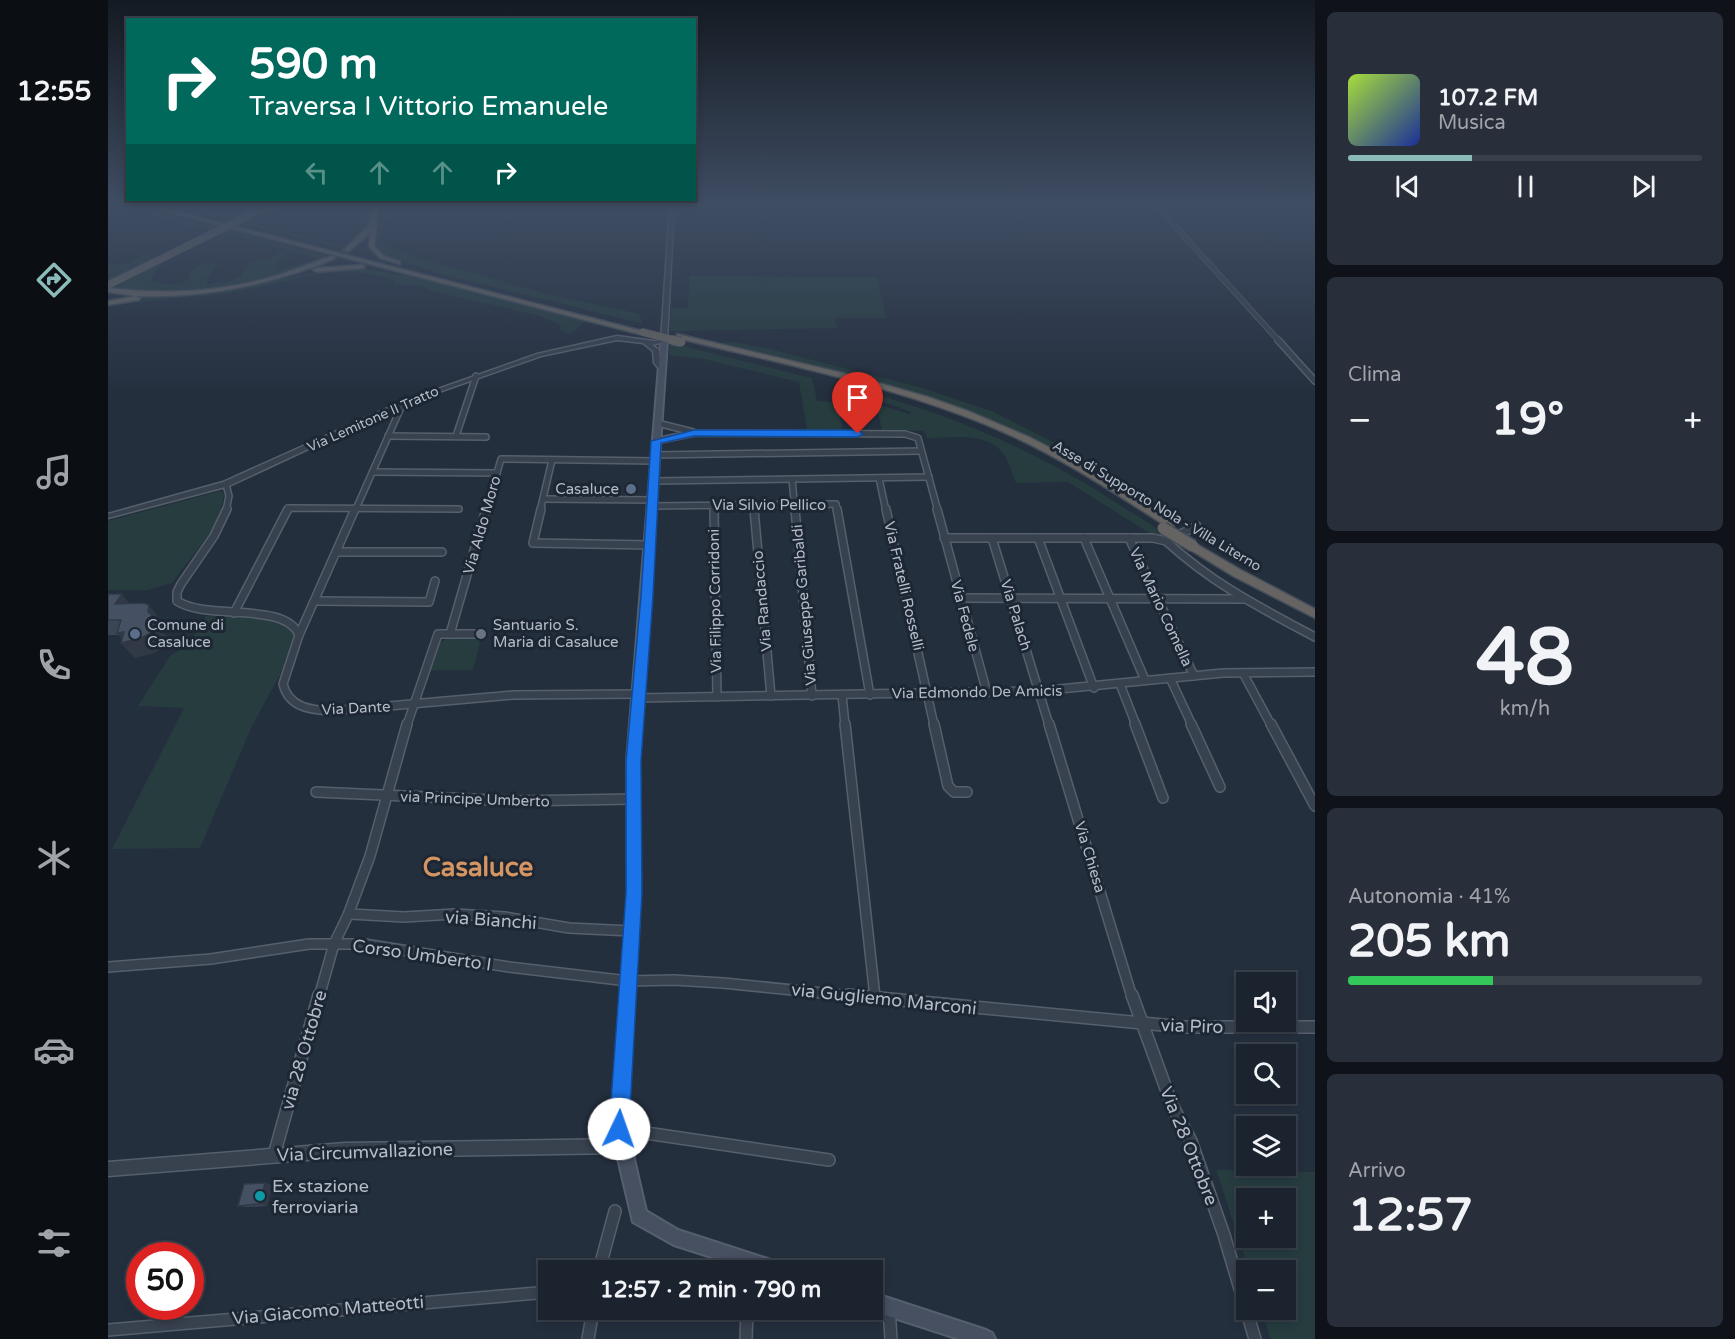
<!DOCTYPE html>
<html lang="it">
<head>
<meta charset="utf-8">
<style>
  :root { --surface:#1b232e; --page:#282f3a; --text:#f1f3f6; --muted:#a0a4aa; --line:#39404a; --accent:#8bbbb9 }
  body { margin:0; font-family:"Varela Round",sans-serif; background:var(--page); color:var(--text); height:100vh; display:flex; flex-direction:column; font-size:22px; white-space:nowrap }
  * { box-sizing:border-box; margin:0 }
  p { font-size:20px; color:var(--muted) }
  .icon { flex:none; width:33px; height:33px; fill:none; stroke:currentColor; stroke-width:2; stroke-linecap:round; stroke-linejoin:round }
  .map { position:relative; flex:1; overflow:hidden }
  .panel { display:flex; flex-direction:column; gap:12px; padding:12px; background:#0f1319; width:420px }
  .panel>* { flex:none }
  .banner { position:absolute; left:18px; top:18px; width:570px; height:183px; border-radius:0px; box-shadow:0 3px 9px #0003,0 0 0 2px var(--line); background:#00695c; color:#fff; overflow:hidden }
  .tools { position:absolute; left:1128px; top:972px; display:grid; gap:12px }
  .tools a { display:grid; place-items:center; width:60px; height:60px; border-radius:0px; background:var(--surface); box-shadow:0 3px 9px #0003,0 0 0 2px var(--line); font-size:30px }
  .speed { position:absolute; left:18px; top:1242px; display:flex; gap:12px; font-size:30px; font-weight:700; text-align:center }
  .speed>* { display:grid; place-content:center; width:78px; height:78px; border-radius:50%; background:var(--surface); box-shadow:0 3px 9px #0003,0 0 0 2px var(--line); line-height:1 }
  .speed .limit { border:9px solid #d22; background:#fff; color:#111 }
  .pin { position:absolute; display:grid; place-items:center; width:51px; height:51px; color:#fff; margin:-62px -26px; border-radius:50% 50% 50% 0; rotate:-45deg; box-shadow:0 0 6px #0007 }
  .pin .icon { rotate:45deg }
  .me { position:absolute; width:66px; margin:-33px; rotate:3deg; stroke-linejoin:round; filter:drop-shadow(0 0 4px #0008) }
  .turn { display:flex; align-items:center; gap:21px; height:126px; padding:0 24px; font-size:27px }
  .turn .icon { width:78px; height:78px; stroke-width:2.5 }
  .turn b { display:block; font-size:42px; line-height:51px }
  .lanes { display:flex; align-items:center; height:57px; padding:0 24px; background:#0003; justify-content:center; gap:30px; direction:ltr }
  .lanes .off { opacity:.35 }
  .big { font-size:45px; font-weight:700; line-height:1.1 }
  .panel .tile { flex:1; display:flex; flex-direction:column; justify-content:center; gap:9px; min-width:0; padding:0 21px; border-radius:9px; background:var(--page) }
  .panel .dial { align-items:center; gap:0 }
  .dial b { font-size:78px; line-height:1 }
  .song { display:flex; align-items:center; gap:18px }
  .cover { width:72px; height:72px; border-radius:9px; background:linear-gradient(135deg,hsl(80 70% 55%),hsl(230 70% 35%)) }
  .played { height:6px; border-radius:3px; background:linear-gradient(90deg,var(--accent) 35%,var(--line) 35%) }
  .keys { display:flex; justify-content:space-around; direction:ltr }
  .heat { display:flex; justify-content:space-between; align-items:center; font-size:33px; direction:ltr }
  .charge { height:9px; border-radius:4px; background:linear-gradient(90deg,#34c759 41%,var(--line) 0) }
  .trip { position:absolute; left:430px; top:1260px; width:345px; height:60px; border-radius:0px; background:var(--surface); box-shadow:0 3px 9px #0003,0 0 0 2px var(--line); font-weight:700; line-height:60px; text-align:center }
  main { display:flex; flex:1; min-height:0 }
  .menu { display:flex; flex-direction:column; width:108px; justify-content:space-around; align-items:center; background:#0b0e12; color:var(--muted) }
  .menu .icon { width:42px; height:42px }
  .menu .active { color:var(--accent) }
  .menu b { font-size:27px; color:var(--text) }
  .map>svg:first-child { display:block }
  .green { fill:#263c3f; fill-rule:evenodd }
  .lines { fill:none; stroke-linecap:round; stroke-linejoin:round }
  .trunk-tunnel { stroke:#3a4453; stroke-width:7; stroke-dasharray:7 4; stroke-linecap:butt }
  .minor-far4-casing { stroke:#565f6c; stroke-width:6 }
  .minor-far3-casing { stroke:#565f6c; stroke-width:8 }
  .minor-far2-casing { stroke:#565f6c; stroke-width:10 }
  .minor-far1-casing { stroke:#565f6c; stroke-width:12 }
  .minor-casing { stroke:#565f6c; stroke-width:14 }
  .tertiary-casing { stroke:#565f6c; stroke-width:3 }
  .secondary-casing { stroke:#565f6c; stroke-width:4 }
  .trunk-casing { stroke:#434c59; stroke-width:3 }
  .minor-far4 { stroke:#38414e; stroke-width:4.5 }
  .minor-far3 { stroke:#38414e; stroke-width:5 }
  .minor-far2 { stroke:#38414e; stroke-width:7 }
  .minor-far1 { stroke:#38414e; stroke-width:9 }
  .minor { stroke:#38414e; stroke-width:11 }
  .tertiary { fill:#38414e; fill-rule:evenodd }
  .secondary { fill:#465061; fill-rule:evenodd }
  .trunk { fill:#656462; fill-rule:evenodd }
  .trunk-bridge-far2-casing { stroke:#434c59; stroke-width:8; stroke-linecap:butt }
  .trunk-bridge-far1-casing { stroke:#434c59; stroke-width:11; stroke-linecap:butt }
  .trunk-bridge-casing { stroke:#434c59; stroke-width:14; stroke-linecap:butt }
  .trunk-bridge-far2 { stroke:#656462; stroke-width:7 }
  .trunk-bridge-far1 { stroke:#656462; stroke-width:9 }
  .trunk-bridge { stroke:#656462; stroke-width:11 }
  .wall { fill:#3b4654 }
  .shaded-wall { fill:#303945 }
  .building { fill:#455162; stroke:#303945; stroke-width:1.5 }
  .route { fill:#1a73e8; stroke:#114b97; stroke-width:1.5 }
  .service-dot { fill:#5c6f8a; stroke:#1d2633; stroke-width:2 }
  .worship-dot { fill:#6b7280; stroke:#1d2633; stroke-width:2 }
  .culture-dot { fill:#0f9aa8; stroke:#1d2633; stroke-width:2 }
  .labels { text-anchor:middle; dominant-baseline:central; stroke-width:6; stroke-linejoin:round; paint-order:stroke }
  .far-street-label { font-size:14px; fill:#b4bcc9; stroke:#1d2633 }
  .poi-label { font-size:15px; fill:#b4bcc9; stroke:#1d2633; text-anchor:start }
  .street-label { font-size:15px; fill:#b4bcc9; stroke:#1d2633 }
  .near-street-label { font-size:18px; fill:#b4bcc9; stroke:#1d2633 }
  .near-poi-label { font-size:18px; fill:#b4bcc9; stroke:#1d2633; text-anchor:start }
  .near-district-label { font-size:26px; font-weight:bold; fill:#d59563; stroke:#1d2633 }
</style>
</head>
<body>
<main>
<nav class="menu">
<b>12:55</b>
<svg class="icon active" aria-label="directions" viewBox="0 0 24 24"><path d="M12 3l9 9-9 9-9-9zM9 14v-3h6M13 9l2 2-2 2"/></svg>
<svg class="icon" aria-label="music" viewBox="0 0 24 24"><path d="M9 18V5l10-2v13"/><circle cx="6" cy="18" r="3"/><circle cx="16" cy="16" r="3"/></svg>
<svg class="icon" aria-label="phone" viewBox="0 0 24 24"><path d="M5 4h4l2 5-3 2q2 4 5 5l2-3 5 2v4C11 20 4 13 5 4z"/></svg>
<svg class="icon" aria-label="climate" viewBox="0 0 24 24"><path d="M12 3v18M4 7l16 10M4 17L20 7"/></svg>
<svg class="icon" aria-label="car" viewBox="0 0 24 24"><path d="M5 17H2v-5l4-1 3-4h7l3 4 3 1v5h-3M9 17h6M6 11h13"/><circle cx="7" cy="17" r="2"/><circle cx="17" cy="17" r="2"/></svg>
<svg class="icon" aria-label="filters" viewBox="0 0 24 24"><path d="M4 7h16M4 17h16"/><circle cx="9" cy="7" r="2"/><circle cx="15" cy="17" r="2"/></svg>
</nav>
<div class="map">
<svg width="1207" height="1339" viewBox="0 0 1207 1339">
  <rect width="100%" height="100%" fill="#242f3e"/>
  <g class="green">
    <path d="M14,206H26L223,257C153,284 75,299 0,288V265L22,263L35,254L57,260L48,269L43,281C55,285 73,287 82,278V272C89,265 100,261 109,265L99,278V284L122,281L132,276L142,263L162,258L173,251L178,253L167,265L168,271L211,259L128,235L85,227Z"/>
    <path d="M66,206H183L159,216L123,217L143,220L144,223L236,245C250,241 256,219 254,206H262C264,225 251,239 236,249Z"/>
    <polygon points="273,206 318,206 317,208 280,210 273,237 277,244 283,248 320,261 440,294 531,314 534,321 532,323 336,275 275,255 265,245"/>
    <path d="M251,268L311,278L477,321L462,334L452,330L453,325L432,316L324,291L314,286L285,284L286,280C223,259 176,286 114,294C76,299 38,299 0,307V304C38,296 77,296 115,290C161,283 204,270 251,268Z"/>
    <polygon points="581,276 769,277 778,318 726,318 729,328 562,331 563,308 580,308"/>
    <path d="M625,342L658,348L811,387L883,411L1004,472L1075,516L1079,524L1076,527C995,471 905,424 811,395C746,374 678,360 612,343Z"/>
    <polygon points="562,343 704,378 709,401 730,402 734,429 699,429 691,382 595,359 561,355"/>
    <path d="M759,392C848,416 932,453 1010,504C1024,513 1043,522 1055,535L1043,534L960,482L908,483C904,474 901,461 895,453C877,431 843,438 819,438L816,431L774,430L768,404L801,414L803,412L759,396Z"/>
    <polygon points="112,491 116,494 111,521 64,583 40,590 0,590 0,521"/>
    <path d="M98,616C119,617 178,613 186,636L173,673L144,726L92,848L4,849L76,708L30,706L62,656L76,647L88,633Z"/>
    <polygon points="342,637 373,638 365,670 322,670 330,644"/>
    <path d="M1108,1170L1207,1172V1339H1163L1153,1310H1178V1270H1141ZM1138,1198H1178V1238H1138Z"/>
  </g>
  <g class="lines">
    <polyline class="trunk-tunnel" points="224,258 239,250"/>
    <defs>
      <g id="minor-far4">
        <polyline points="1049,206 1171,341"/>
        <polyline points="564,210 591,206"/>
      </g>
      <g id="minor-far3">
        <polyline points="1170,340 1207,381"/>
        <polyline points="549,423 585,432"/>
        <polyline points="280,436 378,437"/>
        <polyline points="348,436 368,376"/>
        <polyline points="548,441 586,433 797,434 810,438 830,511"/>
        <polyline points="547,455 813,451"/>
        <polyline points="265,472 389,473"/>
        <polyline points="771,478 778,511"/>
        <polyline points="684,479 687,511"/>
        <polyline points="546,481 821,477"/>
        <polyline points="118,484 121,496 118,511"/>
        <polyline points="436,499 544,500"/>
        <polyline points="606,505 606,511"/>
        <polyline points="646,505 647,511"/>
        <polyline points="544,506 728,504 729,511"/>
        <polyline points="180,511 181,508 351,509"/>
        <polyline points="247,511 295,403"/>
        <polyline points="378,511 393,459 547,461"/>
        <polyline points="432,511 444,460"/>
      </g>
      <g id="minor-far2">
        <path d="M119,509L106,536L73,584L69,592V601C100,621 177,601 191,635"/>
        <path d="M247,509L191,635L175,684C181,708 203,710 224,711L405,695L530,694"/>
        <polyline points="433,509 425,543 542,545"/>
        <polyline points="606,509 609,697"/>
        <polyline points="646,509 663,696"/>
        <polyline points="687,509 704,696"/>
        <polyline points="729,509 762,695"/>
        <polyline points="778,509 826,725"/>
        <polyline points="829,509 879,693"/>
        <polyline points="836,538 1045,538 1058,541 1089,526"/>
        <polyline points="884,538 941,725"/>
        <polyline points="930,538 986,688"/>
        <polyline points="976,538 1037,680"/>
        <polyline points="1021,538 1086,676"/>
        <path d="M1058,541C1105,584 1151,607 1207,637"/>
        <polyline points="230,552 334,552"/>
        <polyline points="853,598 1135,599"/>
        <polyline points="207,601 321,602 327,581"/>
        <polyline points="126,613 180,509"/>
        <polyline points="342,634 378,509"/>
        <polyline points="1135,673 1163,725"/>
        <polyline points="1062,678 1084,725"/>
        <polyline points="1012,684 1028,725"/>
        <polyline points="734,695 737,725"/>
        <polyline points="530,698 931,691 1115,673 1207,672"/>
        <polyline points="299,725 330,634 367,634"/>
      </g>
      <g id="minor-far1">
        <polyline points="737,724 767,997"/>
        <polyline points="826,724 840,786 846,792 859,792"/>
        <polyline points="941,724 1024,997"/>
        <polyline points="1027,724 1055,798"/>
        <polyline points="1083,724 1112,787"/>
        <polyline points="1163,724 1207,806"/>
        <polyline points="208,792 407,801 526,799"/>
        <polyline points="242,914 296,917 347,914 397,917 461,928 524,931"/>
        <polyline points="0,967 103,959 201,944 256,944 401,967 520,981 566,980 615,983 755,997"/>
        <polyline points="211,997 226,944 240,915 262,856 299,724"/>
      </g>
      <g id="minor">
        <polyline points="740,995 1076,1027 1207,1027"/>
        <polyline points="767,995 767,998"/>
        <polyline points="1024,995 1064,1105 1083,1141 1116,1235 1147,1339"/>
        <polyline points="511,1129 721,1160"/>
        <polyline points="166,1155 211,995"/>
        <polyline points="491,1270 507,1211"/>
        <polyline points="781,1308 783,1339"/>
        <polyline points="0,1330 441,1292"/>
        <polyline points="480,1339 485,1310"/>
        <polyline points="638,1339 639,1310"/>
      </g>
      <g id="tertiary">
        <polygon points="562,206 566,206 559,341 544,345 551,350 552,363 557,369 556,370 552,370 546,363 545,351 535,343 509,340 433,356 297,404 121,486 0,518 0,514 115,482 293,402 429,354 509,336 546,341 553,340"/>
        <polygon points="515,1139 520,1141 522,1146 520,1151 515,1153 237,1157 0,1176 0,1162 237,1143"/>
      </g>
      <g id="secondary">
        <polygon points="556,339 559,341 531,761 532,893 519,1129 538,1211 570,1230 675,1264 677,1270 644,1270 566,1245 525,1222 503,1129 520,893 519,761 553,341"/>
        <polygon points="765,1293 878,1330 884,1333 887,1339 851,1339 765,1311 762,1310 765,1310"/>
      </g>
      <g id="trunk">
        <polygon points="0,206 4,206 0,209"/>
        <polygon points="37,206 48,206 538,332 531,334"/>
        <polygon points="156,206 164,206 144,216 139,215"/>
        <polygon points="265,206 271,206 266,246 276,256 292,262 292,264 272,258 261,247 262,233 241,251 236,250 260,226"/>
        <path d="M224,256L226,257V259C162,285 97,298 28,296L32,298L31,300L0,305V301L28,296L0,292V288C57,295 116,292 171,275C189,269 206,262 224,256Z"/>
        <polygon points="254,265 256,266 256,268 209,272 205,270 209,268"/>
        <path d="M569,334L739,374L820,397L860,411L921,437L964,459L1025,496L1067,524L1066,526H1058C1005,492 951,456 893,431C789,386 678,365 569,338Z"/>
        <polygon points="1085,542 1133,570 1207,609 1207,618 1125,576 1081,549 1080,546"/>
      </g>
    </defs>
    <use href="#minor-far4" class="minor-far4-casing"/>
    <use href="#minor-far3" class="minor-far3-casing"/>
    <use href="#minor-far2" class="minor-far2-casing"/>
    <use href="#minor-far1" class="minor-far1-casing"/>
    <use href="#minor" class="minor-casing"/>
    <use href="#tertiary" class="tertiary-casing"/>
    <use href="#secondary" class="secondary-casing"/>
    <use href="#trunk" class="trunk-casing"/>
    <use href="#minor-far4" class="minor-far4"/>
    <use href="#minor-far3" class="minor-far3"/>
    <use href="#minor-far2" class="minor-far2"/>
    <use href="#minor-far1" class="minor-far1"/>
    <use href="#minor" class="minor"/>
    <use href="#tertiary" class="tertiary"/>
    <use href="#secondary" class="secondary"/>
    <use href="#trunk" class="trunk"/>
    <defs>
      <g id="trunk-bridge-far2">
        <polyline points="0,285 142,215"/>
        <polyline points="534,332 570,341"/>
      </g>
      <polyline id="trunk-bridge-far1" points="564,340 573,342"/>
      <polyline id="trunk-bridge" points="1055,528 1085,546"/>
    </defs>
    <use href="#trunk-bridge-far2" class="trunk-bridge-far2-casing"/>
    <use href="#trunk-bridge-far1" class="trunk-bridge-far1-casing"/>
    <use href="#trunk-bridge" class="trunk-bridge-casing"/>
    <use href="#trunk-bridge-far2" class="trunk-bridge-far2"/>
    <use href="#trunk-bridge-far1" class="trunk-bridge-far1"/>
    <use href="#trunk-bridge" class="trunk-bridge"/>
  </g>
  <g class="wall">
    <polygon points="0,594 14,594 21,604 53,620 52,625 56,630 55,633 64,644 45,653 27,658 13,643 14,639 11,635 0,635"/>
    <polygon points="157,1183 165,1185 159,1206 139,1207 130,1206"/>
  </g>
  <g class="shaded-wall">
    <polygon points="14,594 26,610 7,604"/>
    <polygon points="41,605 53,620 52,625 56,630 55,633 64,644 45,653 27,658 13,643 17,642 9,633 40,612"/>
    <polygon points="157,1183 165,1185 159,1206 151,1204"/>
  </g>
  <g class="building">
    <polygon points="0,594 14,594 7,604 35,603 41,605 40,612 44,615 40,622 51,629 33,638 13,643 16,632 9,633 13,620 0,620"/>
    <polygon points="157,1183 151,1204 130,1206 136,1184"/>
  </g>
  <linearGradient id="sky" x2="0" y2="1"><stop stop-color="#141a22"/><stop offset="0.52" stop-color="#3f4d63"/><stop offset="1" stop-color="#3f4d63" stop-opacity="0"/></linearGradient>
  <rect width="1207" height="394" fill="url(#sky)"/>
  <polygon class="route" points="586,430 750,430 755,434 750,437 586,436 553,443 545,596 533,761 534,893 521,1129 518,1136 511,1139 504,1136 501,1129 518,893 518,761 533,596 543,441"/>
  <g class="service-dot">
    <circle cx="523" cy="489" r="6"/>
    <circle cx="27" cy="634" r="6"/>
  </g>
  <circle class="worship-dot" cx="373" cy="634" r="6"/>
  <circle class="culture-dot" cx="152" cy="1196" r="6"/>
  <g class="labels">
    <g class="far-street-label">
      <text transform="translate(265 419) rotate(-24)">Via Lemitone II Tratto</text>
      <text transform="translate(1049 506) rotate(31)">Asse di Supporto Nola - Villa Literno</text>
    </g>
    <g class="poi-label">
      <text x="511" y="489" text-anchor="end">Casaluce</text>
      <text x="39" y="625">Comune di<tspan x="39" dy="17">Casaluce</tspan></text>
      <text x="385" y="625">Santuario S.<tspan x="385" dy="17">Maria di Casaluce</tspan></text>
    </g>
    <g class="street-label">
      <text x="661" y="505">Via Silvio Pellico</text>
      <text transform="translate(374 525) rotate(-74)">Via Aldo Moro</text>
      <text transform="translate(796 586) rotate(77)">Via Fratelli Rosselli</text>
      <text transform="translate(607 601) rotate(-91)">Via Filippo Corridoni</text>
      <text transform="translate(654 601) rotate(-95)">Via Randaccio</text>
      <text transform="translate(696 605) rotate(-95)">Via Giuseppe Garibaldi</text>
      <text transform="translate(1053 607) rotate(65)">Via Mario Comella</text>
      <text transform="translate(908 615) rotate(73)">Via Palach</text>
      <text transform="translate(857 616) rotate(75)">Via Fedele</text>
      <text transform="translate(869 692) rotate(-1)">Via Edmondo De Amicis</text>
      <text transform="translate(248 708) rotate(-3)">Via Dante</text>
      <text transform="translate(367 799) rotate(2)">via Principe Umberto</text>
      <text transform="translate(982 857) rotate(73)">Via Chiesa</text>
    </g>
    <g class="near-street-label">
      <text transform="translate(383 920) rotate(4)">via Bianchi</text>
      <text transform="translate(314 955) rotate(8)">Corso Umberto I</text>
      <text transform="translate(776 999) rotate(6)">via Gugliemo Marconi</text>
      <text transform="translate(1084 1026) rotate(2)">via Piro</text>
      <text transform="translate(196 1050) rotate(-74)">via 28 Ottobre</text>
      <text transform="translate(1081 1146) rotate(68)">Via 28 Ottobre</text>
      <text transform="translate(257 1152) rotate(-2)">Via Circumvallazione</text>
      <text transform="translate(220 1310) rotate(-5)">Via Giacomo Matteotti</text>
    </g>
    <g class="near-poi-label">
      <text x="164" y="1186">Ex stazione<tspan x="164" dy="21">ferroviaria</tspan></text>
    </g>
    <g class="near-district-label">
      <text x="370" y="867">Casaluce</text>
    </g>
  </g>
</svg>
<div class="tools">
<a><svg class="icon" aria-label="sound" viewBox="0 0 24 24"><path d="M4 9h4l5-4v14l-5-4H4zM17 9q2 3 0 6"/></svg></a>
<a><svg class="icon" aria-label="search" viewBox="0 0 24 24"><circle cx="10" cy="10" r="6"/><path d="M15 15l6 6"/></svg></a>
<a><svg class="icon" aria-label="layers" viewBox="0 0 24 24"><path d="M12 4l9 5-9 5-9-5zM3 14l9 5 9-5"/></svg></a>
<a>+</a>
<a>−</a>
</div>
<div class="speed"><div class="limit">50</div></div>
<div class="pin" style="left:750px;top:434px;background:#d93025"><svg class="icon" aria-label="arrive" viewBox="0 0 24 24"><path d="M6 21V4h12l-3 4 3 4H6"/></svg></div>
<svg class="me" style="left:511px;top:1129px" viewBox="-20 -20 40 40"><circle r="19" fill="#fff"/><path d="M0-13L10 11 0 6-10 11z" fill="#1a73e8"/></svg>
<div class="trip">12:57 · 2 min · 790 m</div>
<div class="banner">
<div class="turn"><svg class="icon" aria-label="right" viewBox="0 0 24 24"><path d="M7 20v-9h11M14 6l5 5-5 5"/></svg><div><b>590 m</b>Traversa I Vittorio Emanuele</div></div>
<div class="lanes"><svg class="icon off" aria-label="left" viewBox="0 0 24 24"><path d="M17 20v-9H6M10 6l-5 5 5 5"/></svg><svg class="icon off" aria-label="ahead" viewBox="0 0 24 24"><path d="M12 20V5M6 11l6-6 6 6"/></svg><svg class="icon off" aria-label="ahead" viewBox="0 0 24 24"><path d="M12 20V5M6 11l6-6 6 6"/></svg><svg class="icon" aria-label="right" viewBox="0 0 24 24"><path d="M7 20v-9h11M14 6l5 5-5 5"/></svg></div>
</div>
</div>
<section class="panel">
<div class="tile">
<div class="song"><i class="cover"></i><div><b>107.2 FM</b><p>Musica</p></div></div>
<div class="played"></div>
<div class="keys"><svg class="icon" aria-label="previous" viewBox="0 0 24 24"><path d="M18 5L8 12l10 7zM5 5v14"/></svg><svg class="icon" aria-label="pause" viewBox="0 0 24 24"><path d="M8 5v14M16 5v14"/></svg><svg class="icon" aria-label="next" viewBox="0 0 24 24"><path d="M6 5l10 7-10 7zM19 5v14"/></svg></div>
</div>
<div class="tile"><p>Clima</p>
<div class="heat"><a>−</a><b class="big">19°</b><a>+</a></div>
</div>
<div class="tile dial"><b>48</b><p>km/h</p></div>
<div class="tile"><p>Autonomia · 41%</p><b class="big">205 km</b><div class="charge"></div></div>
<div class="tile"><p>Arrivo</p><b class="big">12:57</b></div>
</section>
</main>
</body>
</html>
